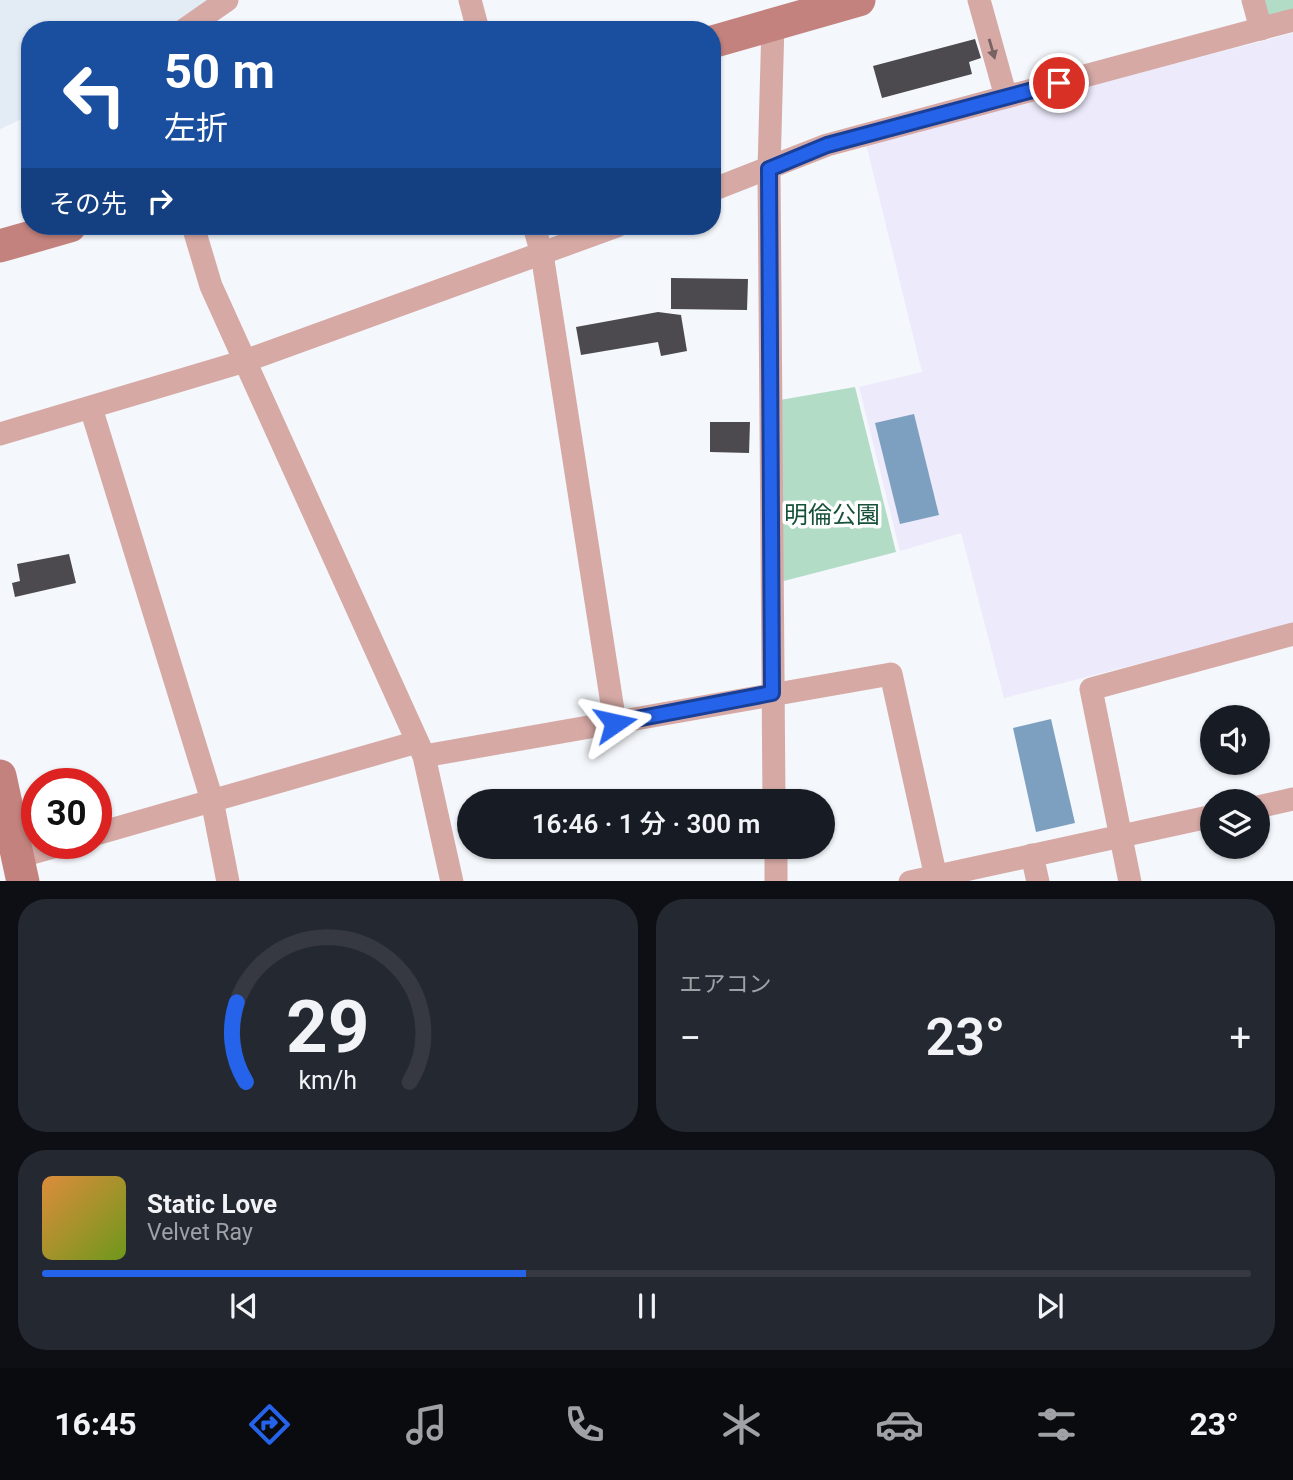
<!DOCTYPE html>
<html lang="ja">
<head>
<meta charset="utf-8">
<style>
  :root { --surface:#171b24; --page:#242831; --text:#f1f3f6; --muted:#9ea1a6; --line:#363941; --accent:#2563eb }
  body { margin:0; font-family:Roboto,"Noto Sans JP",sans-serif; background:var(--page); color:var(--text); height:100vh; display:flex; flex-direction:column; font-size:26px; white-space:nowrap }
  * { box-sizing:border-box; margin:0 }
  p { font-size:23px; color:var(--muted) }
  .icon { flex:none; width:38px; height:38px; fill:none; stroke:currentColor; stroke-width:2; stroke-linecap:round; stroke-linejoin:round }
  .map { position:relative; height:881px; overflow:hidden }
  .drawer { display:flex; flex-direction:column; gap:18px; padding:18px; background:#0d0f14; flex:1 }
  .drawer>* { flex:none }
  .guide { position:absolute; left:21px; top:21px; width:700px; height:214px; border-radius:28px; box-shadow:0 2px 5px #0004; background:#1a4fa0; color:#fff; overflow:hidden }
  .controls { position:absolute; left:1200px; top:705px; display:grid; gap:14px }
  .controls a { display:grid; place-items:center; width:70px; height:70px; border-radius:50%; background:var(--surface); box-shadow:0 2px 5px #0004; font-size:35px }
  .speed { position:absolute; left:21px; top:768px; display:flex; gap:14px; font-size:35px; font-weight:700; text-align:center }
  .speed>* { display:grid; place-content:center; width:91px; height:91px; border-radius:50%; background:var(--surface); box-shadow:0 2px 5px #0004; line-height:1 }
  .speed .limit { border:10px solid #d22; background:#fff; color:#111 }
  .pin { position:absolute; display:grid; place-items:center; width:60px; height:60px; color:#fff; margin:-30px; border:4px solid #fff; border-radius:50%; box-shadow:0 2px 7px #0007 }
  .me { position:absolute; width:77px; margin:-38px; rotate:79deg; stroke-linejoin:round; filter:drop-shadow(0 0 5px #0008) }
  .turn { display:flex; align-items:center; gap:24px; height:147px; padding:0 28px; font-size:32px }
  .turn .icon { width:91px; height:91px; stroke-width:2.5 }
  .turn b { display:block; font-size:49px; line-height:60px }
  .then { display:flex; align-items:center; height:66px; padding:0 28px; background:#0003; gap:14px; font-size:26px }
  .big { font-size:52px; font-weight:600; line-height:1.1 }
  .drawer .widget { flex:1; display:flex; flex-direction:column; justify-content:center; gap:10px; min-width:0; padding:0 24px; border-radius:28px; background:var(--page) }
  .drawer .dial { align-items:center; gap:0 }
  .dial svg { height:182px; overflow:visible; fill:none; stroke:var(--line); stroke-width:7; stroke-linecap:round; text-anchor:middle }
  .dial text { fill:var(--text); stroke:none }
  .song { display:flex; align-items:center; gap:21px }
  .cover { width:84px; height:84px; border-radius:10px; background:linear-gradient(135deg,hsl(30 70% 55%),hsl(80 70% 35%)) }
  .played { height:7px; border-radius:4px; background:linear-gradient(90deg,var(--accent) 40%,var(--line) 40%) }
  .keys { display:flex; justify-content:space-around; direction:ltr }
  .heat { display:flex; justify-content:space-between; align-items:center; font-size:38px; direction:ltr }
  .drawer .tiles { flex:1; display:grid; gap:18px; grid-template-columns:1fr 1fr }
  .widget:last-child { grid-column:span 2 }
  .trip { position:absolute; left:457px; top:789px; width:378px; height:70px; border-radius:35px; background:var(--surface); box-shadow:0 2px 5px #0004; font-weight:600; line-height:70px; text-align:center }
  .menu { display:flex; height:112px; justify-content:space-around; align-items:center; background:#090b0e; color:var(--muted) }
  .menu .icon { width:49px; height:49px }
  .menu .active { color:var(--accent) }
  .menu b { font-size:32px; color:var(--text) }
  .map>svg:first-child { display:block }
  .built { fill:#e3ebf5 }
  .education { fill:#edeafc }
  .green { fill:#b3dcc6 }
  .water { fill:#7ea0c0 }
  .building { fill:#4c4a4e }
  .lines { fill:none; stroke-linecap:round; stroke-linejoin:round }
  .street { stroke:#d6a9a5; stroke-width:23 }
  .secondary { stroke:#c3827d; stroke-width:33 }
  .oneway { fill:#796362 }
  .route-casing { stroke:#184099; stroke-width:18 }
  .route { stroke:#2563eb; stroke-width:12 }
  .labels { text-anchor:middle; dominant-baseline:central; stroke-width:7; stroke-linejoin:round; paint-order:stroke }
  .park-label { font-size:24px; fill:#17513a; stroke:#fff }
</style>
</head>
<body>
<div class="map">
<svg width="1293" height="882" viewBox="0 0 1293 882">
  <rect width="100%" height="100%" fill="#f4f7fb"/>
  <polygon class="built" points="0,0 208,0 164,30 30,30 30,115 0,129"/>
  <polygon class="education" points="1293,33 1293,624 1004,698 961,533 900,551 859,387 922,372 866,144"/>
  <g class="green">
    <polygon points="1259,0 1293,0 1293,12 1264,20"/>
    <polygon points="855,387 896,552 780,582 780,400"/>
  </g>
  <g class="water">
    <polygon points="914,414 939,515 900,524 875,423"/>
    <polygon points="1051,719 1075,823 1036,832 1013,728"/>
  </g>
  <g class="building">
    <polygon points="975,39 981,58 969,62 972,74 882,98 873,66"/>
    <polygon points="671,278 748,279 747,310 671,309"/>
    <polygon points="658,312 681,315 687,351 661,356 658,342 581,355 576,327"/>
    <polygon points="710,422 750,422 749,453 710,452"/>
    <polygon points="69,554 76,583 15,597 12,583 20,581 17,564"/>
  </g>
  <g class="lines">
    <g class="street">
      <polyline points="470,0 478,30"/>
      <polyline points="979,0 1006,97"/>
      <polyline points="1253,0 1261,29"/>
      <polyline points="773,24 769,169 774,802"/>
      <polyline points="184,30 227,0"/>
      <polyline points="712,190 827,145 1293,20"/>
      <polyline points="193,226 211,286 424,756 452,882"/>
      <polyline points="534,226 542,254 615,723"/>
      <polyline points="91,408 212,800 228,882"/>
      <polyline points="0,434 245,361 617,226"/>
      <polyline points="424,756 891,674 937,882"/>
      <polyline points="1258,807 1293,799"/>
      <polyline points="96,834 417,742"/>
      <polyline points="776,847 776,882"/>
      <polyline points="1032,855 1038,882"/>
      <polyline points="18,857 64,844"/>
      <polyline points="910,882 1213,816"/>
      <polyline points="1130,882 1091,689 1293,634"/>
    </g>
    <g class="secondary">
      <polyline points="712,42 859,0"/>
      <polyline points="0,246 70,226"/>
      <polyline points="0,776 23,882"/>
    </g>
  </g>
  <defs><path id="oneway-solid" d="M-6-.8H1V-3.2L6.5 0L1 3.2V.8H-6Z" transform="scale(1.75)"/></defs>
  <use class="oneway" href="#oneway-solid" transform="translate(992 49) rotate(74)"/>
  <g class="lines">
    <defs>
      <polyline id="route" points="615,723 772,693 769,169 827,145 1059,83"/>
    </defs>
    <use href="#route" class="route-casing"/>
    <use href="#route" class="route"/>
  </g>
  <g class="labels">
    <g class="park-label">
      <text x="832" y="515">明倫公園</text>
    </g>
  </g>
</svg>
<div class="controls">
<a><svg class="icon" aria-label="sound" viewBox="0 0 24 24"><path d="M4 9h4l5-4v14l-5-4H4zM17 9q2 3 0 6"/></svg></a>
<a><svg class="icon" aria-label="layers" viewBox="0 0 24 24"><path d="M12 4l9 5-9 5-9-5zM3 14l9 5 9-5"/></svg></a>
</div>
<div class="speed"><div class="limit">30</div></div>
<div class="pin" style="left:1059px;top:83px;background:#d93025"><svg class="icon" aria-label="arrive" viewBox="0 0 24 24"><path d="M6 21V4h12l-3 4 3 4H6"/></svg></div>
<svg class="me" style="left:615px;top:723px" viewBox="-20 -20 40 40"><path d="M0-17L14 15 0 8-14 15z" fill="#2563eb" stroke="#fff" stroke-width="4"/></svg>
<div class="trip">16:46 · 1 分 · 300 m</div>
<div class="guide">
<div class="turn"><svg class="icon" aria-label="left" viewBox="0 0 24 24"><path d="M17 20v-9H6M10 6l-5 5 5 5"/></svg><div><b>50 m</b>左折</div></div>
<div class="then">その先<svg class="icon" aria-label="right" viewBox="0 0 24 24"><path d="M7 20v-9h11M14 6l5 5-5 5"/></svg></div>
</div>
</div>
<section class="drawer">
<div class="tiles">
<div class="widget dial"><svg viewBox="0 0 100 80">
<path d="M14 69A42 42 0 1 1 86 69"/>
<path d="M14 69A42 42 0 0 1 10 34" stroke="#2563eb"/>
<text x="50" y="56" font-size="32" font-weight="700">29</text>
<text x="50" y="72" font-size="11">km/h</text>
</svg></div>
<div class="widget"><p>エアコン</p>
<div class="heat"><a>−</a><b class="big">23°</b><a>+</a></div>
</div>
<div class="widget">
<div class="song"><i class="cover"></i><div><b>Static Love</b><p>Velvet Ray</p></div></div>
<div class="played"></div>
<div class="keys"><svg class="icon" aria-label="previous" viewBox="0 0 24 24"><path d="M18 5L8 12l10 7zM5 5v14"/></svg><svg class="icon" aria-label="pause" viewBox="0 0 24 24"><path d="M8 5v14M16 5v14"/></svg><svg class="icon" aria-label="next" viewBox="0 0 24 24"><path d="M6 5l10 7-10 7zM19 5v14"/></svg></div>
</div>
</div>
</section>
<nav class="menu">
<b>16:45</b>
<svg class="icon active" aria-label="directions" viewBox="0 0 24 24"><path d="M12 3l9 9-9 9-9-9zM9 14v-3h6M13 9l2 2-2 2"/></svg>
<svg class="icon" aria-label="music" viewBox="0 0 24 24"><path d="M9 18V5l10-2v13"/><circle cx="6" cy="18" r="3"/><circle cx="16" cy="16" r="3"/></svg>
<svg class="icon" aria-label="phone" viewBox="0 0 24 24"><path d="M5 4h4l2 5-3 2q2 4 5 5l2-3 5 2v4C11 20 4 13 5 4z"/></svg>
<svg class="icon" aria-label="climate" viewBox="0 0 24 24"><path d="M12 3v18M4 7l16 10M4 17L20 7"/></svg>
<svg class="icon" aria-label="car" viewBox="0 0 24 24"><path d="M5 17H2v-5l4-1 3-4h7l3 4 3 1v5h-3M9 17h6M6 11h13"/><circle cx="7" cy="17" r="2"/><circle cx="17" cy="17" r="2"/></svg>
<svg class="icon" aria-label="filters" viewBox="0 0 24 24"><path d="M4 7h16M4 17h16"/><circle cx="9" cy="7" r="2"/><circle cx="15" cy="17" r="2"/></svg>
<b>23°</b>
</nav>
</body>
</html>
